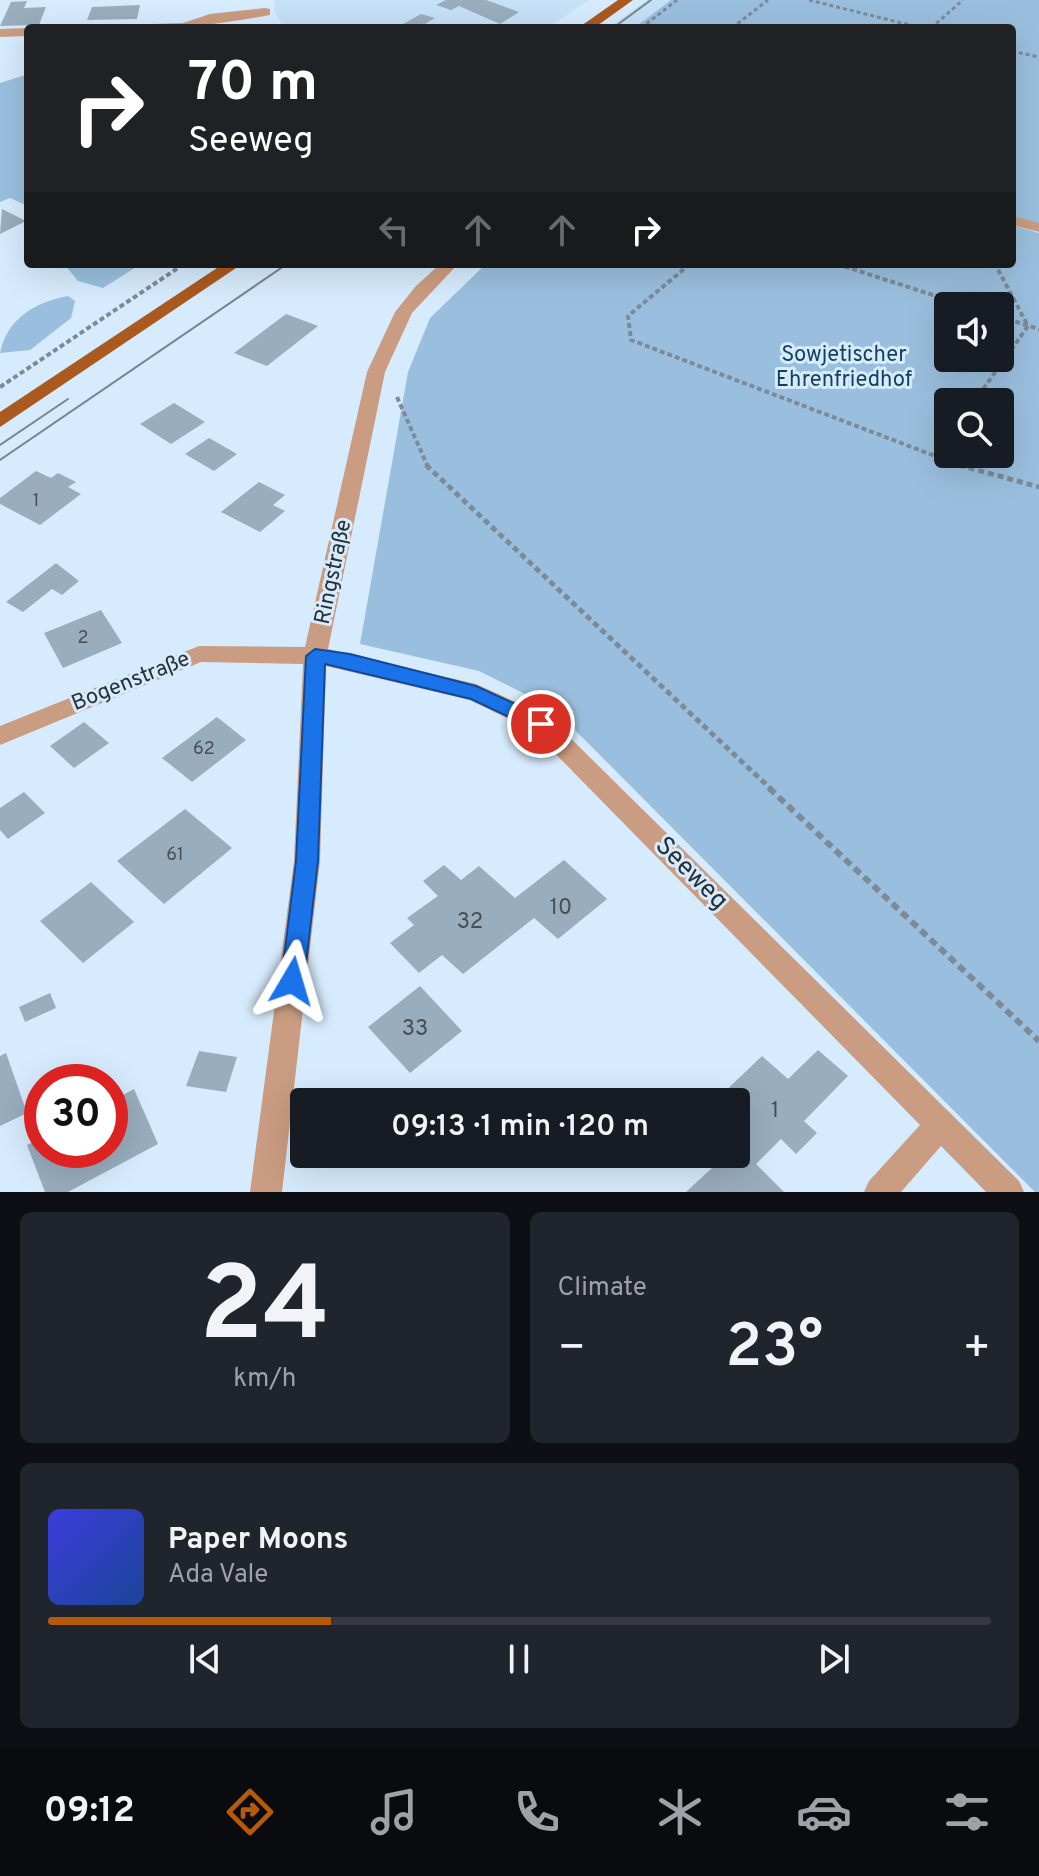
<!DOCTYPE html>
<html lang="en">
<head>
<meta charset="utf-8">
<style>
  :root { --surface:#171b24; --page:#20242c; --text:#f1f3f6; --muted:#9ea1a6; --line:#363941; --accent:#b7590b }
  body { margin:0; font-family:Overpass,sans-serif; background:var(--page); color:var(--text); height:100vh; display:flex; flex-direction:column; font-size:30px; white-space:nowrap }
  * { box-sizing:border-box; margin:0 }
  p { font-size:26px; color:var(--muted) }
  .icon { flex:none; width:44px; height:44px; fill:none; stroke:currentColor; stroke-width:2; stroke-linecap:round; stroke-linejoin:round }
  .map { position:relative; height:1192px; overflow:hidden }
  .side { display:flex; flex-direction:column; gap:20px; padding:20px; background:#0d0f14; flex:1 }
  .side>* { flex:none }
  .guide { position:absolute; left:24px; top:24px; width:992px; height:244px; border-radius:8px; box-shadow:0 8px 32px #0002; background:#202124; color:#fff; overflow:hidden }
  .tools { position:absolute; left:934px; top:292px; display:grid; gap:16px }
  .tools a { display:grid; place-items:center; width:80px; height:80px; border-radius:8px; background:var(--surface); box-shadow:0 8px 32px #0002; font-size:40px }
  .speed { position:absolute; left:24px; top:1064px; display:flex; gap:16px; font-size:40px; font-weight:700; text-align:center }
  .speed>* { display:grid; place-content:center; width:104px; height:104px; border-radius:50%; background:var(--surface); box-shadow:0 8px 32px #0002; line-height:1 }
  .speed .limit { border:12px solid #d22; background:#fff; color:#111 }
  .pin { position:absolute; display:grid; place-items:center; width:68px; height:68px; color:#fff; margin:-34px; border:4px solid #fff; border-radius:50%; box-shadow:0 2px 8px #0007 }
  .me { position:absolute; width:88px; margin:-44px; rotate:7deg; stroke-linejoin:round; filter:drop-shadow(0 0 6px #0008) }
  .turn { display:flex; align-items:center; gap:28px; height:168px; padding:0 32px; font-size:36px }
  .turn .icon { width:104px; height:104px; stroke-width:2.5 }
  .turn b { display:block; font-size:56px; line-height:68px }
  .lanes { display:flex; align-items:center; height:76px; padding:0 32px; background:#0003; justify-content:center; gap:40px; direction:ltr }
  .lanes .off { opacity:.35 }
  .big { font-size:60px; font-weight:600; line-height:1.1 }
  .side .card { flex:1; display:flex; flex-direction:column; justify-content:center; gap:12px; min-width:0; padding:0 28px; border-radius:12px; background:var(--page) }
  .side .dial { align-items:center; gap:0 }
  .dial b { font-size:104px; line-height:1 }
  .song { display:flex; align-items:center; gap:24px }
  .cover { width:96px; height:96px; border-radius:12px; background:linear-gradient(135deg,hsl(240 70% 55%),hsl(220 70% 35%)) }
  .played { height:8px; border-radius:4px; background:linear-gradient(90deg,var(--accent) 30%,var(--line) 30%) }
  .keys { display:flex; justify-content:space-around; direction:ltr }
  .heat { display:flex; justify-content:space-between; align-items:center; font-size:44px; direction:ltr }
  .side .tiles { flex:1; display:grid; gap:20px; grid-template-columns:1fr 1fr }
  .card:last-child { grid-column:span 2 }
  .trip { position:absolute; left:290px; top:1088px; width:460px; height:80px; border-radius:8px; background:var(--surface); box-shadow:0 8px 32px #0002; font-weight:600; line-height:80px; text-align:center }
  .tabs { display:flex; height:128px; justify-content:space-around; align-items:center; background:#090b0e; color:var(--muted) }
  .tabs .icon { width:56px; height:56px }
  .tabs .current { color:var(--accent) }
  .tabs b { font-size:36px; color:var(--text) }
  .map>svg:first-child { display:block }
  .built { fill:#c6e0f7 }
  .green { fill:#9abfde; fill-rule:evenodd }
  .building { fill:#99adbd }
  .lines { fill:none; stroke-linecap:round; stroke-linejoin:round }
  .path-far3 { stroke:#7c8b97; stroke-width:3; stroke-dasharray:4 3; stroke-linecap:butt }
  .path-far2 { stroke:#7c8b97; stroke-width:4; stroke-dasharray:5 3; stroke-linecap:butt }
  .path-far1 { stroke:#7c8b97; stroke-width:5; stroke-dasharray:6 4; stroke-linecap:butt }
  .path { stroke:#7c8b97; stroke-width:6; stroke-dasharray:8 5; stroke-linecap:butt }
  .service { fill:#ca9c81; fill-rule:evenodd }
  .minor { fill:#ca9c81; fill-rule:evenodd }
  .primary { fill:#aa591f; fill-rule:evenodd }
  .tram { stroke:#778591; stroke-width:2 }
  .route { fill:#1a73e8; stroke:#114b97; stroke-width:2 }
  .labels { text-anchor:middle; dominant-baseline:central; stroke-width:6; stroke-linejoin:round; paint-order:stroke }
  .number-label { font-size:18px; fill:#444f58 }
  .park-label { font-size:22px; fill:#143f5e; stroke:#d6ebfd }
  .street-label { font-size:22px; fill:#283037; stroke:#d6ebfd }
  .near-number-label { font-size:22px; fill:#444f58 }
  .near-street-label { font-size:26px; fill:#283037; stroke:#d6ebfd }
</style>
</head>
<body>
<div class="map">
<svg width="1039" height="1192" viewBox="0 0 1039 1192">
  <rect width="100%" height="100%" fill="#d6ebfd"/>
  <g class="built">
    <polygon points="274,0 589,0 547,28 285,28 275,13"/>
    <polygon points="647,0 671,0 634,28 608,28"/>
  </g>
  <g class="green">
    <polygon points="671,0 1039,0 1039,224 1012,216 1012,28 634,28"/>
    <polygon points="28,74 28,206 10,198 0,202 0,83"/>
    <path d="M1012,225L1039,233V1192H1035L553,708L479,671L360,644L408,372L430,318L486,264H1012ZM948,306H1000V358H948ZM948,402H1000V454H948Z"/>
    <polygon points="64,264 141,264 103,288 78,281"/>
    <path d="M68,296L75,301L71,318L30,350L0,353C7,318 36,302 68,296Z"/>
  </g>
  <g class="building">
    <polygon points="446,0 486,0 519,12 500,24 459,6 451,10 436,5"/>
    <polygon points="27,1 24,8 46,7 39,25 0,26 11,2"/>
    <polygon points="140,5 137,19 87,20 92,7"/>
    <polygon points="421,14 435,18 418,28 403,24"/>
    <polygon points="2,209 26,221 0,234"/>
    <polygon points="286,314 318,326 267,366 234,353"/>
    <polygon points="174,403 205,422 171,444 140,424"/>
    <polygon points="209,438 237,454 214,471 185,454"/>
    <polygon points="36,471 51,478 58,473 76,482 68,487 81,494 40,525 0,504 0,498"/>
    <polygon points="259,482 285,495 273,505 285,511 260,532 221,512"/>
    <polygon points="56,563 79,581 62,595 52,589 23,612 6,602"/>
    <polygon points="101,610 122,643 63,668 44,633"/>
    <polygon points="217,717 246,740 192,782 162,758"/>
    <polygon points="84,722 109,743 74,768 50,746"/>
    <polygon points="24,792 45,813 8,839 0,830 0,808"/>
    <polygon points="185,809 232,848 164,904 117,861"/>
    <polygon points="564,860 607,899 558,939 534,918 463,974 442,955 419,973 390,943 414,925 407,918 438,896 423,881 444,865 461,880 479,866 515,898"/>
    <polygon points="91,882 134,922 83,963 40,921"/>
    <polygon points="420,986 462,1031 410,1073 368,1027"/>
    <polygon points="50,993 56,1008 25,1022 19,1007"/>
    <polygon points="818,1050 848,1076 804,1121 817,1133 796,1154 781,1139 756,1164 784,1192 686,1192 727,1154 736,1154 736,1102 714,1102 762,1056 788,1079"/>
    <polygon points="199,1051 237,1057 226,1092 186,1086"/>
    <polygon points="6,1053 27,1113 0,1126 0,1056"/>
    <polygon points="134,1089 158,1144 68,1192 45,1192 27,1145 42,1137 42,1150 110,1150 110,1102"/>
  </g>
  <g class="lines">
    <g class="path-far3">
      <polyline points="809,0 922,28"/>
      <polyline points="641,28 677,0"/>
      <polyline points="732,28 768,0"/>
      <polyline points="931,28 963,0"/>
      <polyline points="1012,51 1039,57"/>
    </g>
    <g class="path-far2">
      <polyline points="690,264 628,316 631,340 964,467"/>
      <polyline points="837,264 967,306"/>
      <polyline points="1000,317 1039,329"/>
      <polyline points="0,387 184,264"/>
      <polyline points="397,397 428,467"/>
      <polyline points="974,402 1028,326 995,264"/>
      <polyline points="936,457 948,439"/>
    </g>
    <g class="path-far1">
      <polyline points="426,465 772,790"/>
      <polyline points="959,465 1039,487"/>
    </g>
    <polyline class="path" points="769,788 1039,1041"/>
    <g class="service">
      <polygon points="185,23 190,28 177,28"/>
      <polygon points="1012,216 1039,223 1039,232 1012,225"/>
    </g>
    <g class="minor">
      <path d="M265,8L270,9V15C229,23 187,28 145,28L152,24L183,23L210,14Z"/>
      <polygon points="28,28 28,36 0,37 0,29"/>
      <polygon points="440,264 458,264 412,313 385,372 328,649 476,684 549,717 1019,1181 1024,1192 986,1192 941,1146 901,1192 864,1192 869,1181 920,1125 533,731 470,700 326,666 320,861 282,1192 250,1192 294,861 303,664 201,662 0,745 0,726 199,646 305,647 367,372 395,312 416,286"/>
    </g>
    <g class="primary">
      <polygon points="618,0 633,0 594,28 578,28"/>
      <polygon points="223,264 242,264 0,427 0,412"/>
    </g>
    <g class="tram">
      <polyline points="613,28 651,0"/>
      <polyline points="0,445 68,399"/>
      <polyline points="0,460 287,264"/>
    </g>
  </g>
  <polygon class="route" points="315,649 350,654 476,686 548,719 551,724 548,730 541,732 471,699 325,664 318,861 304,981 300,989 292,992 284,989 281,981 296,861 306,656"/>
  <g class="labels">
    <g class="number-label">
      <text x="36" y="501">1</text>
      <text x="83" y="638">2</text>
      <text x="204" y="749">62</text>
      <text x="175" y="855">61</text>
    </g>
    <g class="park-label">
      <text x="844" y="355">Sowjetischer<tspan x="844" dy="25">Ehrenfriedhof</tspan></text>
    </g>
    <g class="street-label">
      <text transform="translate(334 572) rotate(-78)">Ringstraße</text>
      <text transform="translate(131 682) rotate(-22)">Bogenstraße</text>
    </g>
    <g class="near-number-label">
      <text x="561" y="908">10</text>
      <text x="470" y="922">32</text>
      <text x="415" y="1029">33</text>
      <text x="775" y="1111">1</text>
    </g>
    <g class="near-street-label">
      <text transform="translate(691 874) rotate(45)">Seeweg</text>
    </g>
  </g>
</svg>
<div class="tools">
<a><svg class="icon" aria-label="sound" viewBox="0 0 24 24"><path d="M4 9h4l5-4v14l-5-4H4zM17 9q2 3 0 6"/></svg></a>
<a><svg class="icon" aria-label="search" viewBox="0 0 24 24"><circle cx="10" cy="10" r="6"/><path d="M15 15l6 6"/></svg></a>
</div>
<div class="speed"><div class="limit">30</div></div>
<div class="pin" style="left:541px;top:724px;background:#d93025"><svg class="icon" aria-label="arrive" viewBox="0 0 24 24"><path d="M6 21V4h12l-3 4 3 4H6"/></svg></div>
<svg class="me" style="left:292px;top:981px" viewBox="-20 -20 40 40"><path d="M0-17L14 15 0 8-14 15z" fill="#1a73e8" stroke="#fff" stroke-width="4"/></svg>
<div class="trip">09:13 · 1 min · 120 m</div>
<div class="guide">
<div class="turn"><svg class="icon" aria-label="right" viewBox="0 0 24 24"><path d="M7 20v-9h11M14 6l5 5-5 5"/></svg><div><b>70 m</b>Seeweg</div></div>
<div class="lanes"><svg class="icon off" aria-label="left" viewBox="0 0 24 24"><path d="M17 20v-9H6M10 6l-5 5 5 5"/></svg><svg class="icon off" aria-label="ahead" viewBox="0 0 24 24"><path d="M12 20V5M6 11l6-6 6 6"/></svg><svg class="icon off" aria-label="ahead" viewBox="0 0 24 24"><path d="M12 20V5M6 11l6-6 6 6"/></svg><svg class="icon" aria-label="right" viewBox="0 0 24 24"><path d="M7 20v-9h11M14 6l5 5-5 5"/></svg></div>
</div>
</div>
<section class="side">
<div class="tiles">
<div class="card dial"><b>24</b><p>km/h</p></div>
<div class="card"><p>Climate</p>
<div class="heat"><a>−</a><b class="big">23°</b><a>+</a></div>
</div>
<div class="card">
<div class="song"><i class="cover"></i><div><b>Paper Moons</b><p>Ada Vale</p></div></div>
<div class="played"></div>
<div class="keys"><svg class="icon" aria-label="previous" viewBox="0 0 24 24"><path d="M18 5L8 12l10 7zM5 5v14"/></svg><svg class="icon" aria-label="pause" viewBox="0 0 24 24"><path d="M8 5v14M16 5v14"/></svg><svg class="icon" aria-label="next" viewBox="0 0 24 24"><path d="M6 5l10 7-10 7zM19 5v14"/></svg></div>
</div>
</div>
</section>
<nav class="tabs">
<b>09:12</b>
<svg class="icon current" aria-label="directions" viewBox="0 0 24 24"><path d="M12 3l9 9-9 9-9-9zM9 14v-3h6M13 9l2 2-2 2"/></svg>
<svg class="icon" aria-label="music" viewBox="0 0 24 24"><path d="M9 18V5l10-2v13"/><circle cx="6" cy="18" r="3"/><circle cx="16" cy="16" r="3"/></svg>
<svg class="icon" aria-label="phone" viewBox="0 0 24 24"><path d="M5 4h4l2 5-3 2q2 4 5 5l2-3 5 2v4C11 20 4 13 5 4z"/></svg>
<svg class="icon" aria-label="climate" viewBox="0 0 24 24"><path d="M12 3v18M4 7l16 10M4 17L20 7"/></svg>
<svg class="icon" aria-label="car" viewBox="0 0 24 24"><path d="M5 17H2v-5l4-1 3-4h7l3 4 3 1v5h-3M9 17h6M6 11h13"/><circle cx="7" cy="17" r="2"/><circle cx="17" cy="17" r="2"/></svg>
<svg class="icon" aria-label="filters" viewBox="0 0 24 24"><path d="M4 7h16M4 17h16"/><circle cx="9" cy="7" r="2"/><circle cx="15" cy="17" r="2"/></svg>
</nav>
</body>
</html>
